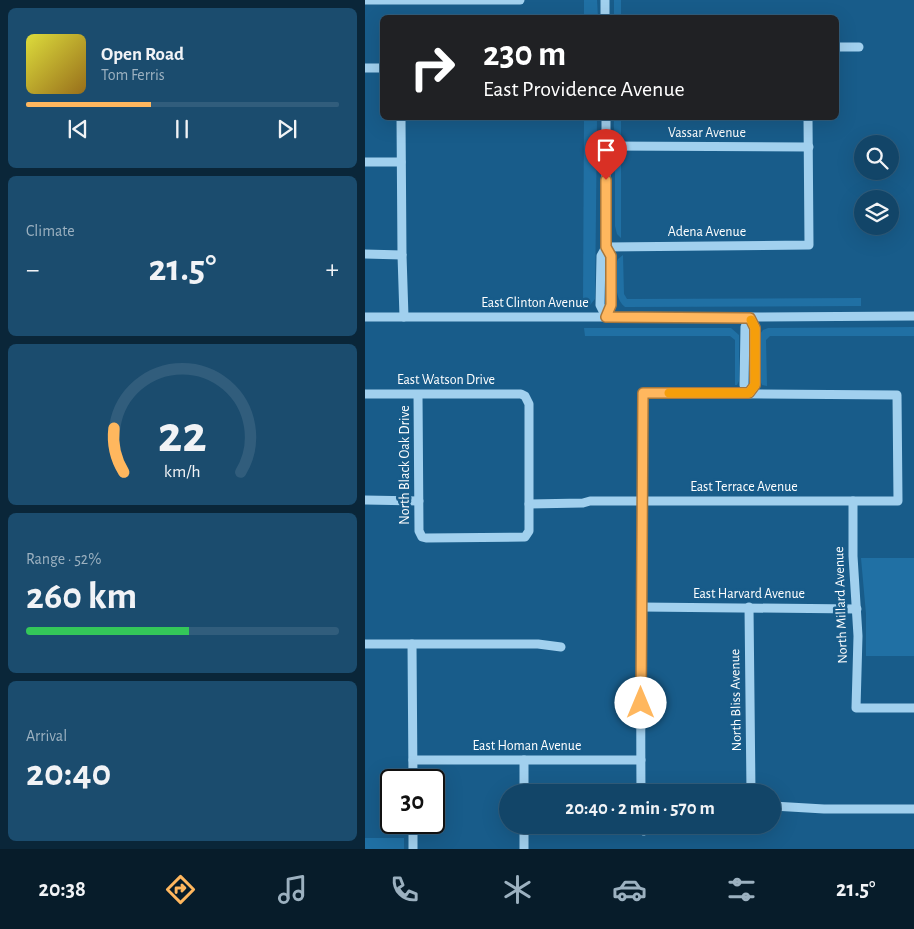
<!DOCTYPE html>
<html lang="en">
<head>
<meta charset="utf-8">
<style>
  :root { --surface:#124568; --page:#1b4c6e; --text:#f1f3f6; --muted:#9cb1c0; --line:#315d7c; --accent:#ffb75e }
  body { margin:0; font-family:"Alegreya Sans",sans-serif; background:var(--page); color:var(--text); height:100vh; display:flex; flex-direction:column; font-size:19px; white-space:nowrap }
  * { box-sizing:border-box; margin:0 }
  p { font-size:16px; color:var(--muted) }
  .icon { flex:none; width:28px; height:28px; fill:none; stroke:currentColor; stroke-width:2; stroke-linecap:round; stroke-linejoin:round }
  .map { position:relative; flex:1; overflow:hidden }
  .sheet { display:flex; flex-direction:column; gap:8px; padding:8px; background:#0a2639; width:365px }
  .sheet>* { flex:none }
  .guide { position:absolute; left:15px; top:15px; width:459px; height:105px; border-radius:8px; box-shadow:0 5px 20px #0002,0 0 0 1px var(--line); background:#202124; color:#fff; overflow:hidden }
  .tools { position:absolute; left:489px; top:135px; display:grid; gap:10px }
  .tools a { display:grid; place-items:center; width:45px; height:45px; border-radius:50%; background:var(--surface); box-shadow:0 5px 20px #0002,0 0 0 1px var(--line); font-size:25px }
  .speed { position:absolute; left:15px; top:769px; display:flex; gap:10px; font-size:25px; font-weight:700; text-align:center }
  .speed>* { display:grid; place-content:center; width:65px; height:65px; border-radius:50%; background:var(--surface); box-shadow:0 5px 20px #0002,0 0 0 1px var(--line); line-height:1 }
  .speed .limit { border:2px solid #111; border-radius:8px; background:#fff; color:#111 }
  .pin { position:absolute; display:grid; place-items:center; width:42px; height:42px; color:#fff; margin:-51px -21px; border-radius:50% 50% 50% 0; rotate:-45deg; box-shadow:0 0 5px #0007 }
  .pin .icon { rotate:45deg }
  .me { position:absolute; width:55px; margin:-28px; rotate:0deg; stroke-linejoin:round; filter:drop-shadow(0 0 4px #0008) }
  .turn { display:flex; align-items:center; gap:18px; height:105px; padding:0 20px; font-size:22px }
  .turn .icon { width:65px; height:65px; stroke-width:2.5 }
  .turn b { display:block; font-size:35px; line-height:42px }
  .big { font-size:38px; font-weight:700; line-height:1.1 }
  .sheet .widget { flex:1; display:flex; flex-direction:column; justify-content:center; gap:8px; min-width:0; padding:0 18px; border-radius:8px; background:var(--page) }
  .sheet .dial { align-items:center; gap:0 }
  .dial svg { height:130px; overflow:visible; fill:none; stroke:var(--line); stroke-width:7; stroke-linecap:round; text-anchor:middle }
  .dial text { fill:var(--text); stroke:none }
  .song { display:flex; align-items:center; gap:15px }
  .cover { width:60px; height:60px; border-radius:8px; background:linear-gradient(135deg,hsl(60 70% 55%),hsl(40 70% 35%)) }
  .played { height:5px; border-radius:2px; background:linear-gradient(90deg,var(--accent) 40%,var(--line) 40%) }
  .keys { display:flex; justify-content:space-around; direction:ltr }
  .heat { display:flex; justify-content:space-between; align-items:center; font-size:28px; direction:ltr }
  .charge { height:8px; border-radius:4px; background:linear-gradient(90deg,#34c759 52%,var(--line) 0) }
  .trip { position:absolute; left:134px; top:784px; width:282px; height:50px; border-radius:25px; background:var(--surface); box-shadow:0 5px 20px #0002,0 0 0 1px var(--line); font-weight:700; line-height:50px; text-align:center }
  .tab-bar { display:flex; height:80px; justify-content:space-around; align-items:center; background:#071c2a; color:var(--muted) }
  .tab-bar .icon { width:35px; height:35px }
  .tab-bar .current { color:var(--accent) }
  .tab-bar b { font-size:22px; color:var(--text) }
  main { display:flex; flex:1; min-height:0 }
  .map>svg:first-child { display:block }
  .green { fill:#2070a4 }
  .lines { fill:none; stroke-linecap:round; stroke-linejoin:round }
  .minor { stroke:#a1d0ee; stroke-width:9 }
  .route-casing { stroke:#a6773d; stroke-width:12 }
  .route { stroke:#ffb75e; stroke-width:9 }
  .slow { stroke:#f59e0b; stroke-width:9 }
  .labels { text-anchor:middle; dominant-baseline:central; stroke-width:5; stroke-linejoin:round; paint-order:stroke }
  .street-label { font-size:14px; fill:#fff; stroke:#185c8a }
</style>
</head>
<body>
<main>
<section class="sheet">
<div class="widget">
<div class="song"><i class="cover"></i><div><b>Open Road</b><p>Tom Ferris</p></div></div>
<div class="played"></div>
<div class="keys"><svg class="icon" aria-label="previous" viewBox="0 0 24 24"><path d="M18 5L8 12l10 7zM5 5v14"/></svg><svg class="icon" aria-label="pause" viewBox="0 0 24 24"><path d="M8 5v14M16 5v14"/></svg><svg class="icon" aria-label="next" viewBox="0 0 24 24"><path d="M6 5l10 7-10 7zM19 5v14"/></svg></div>
</div>
<div class="widget"><p>Climate</p>
<div class="heat"><a>−</a><b class="big">21.5°</b><a>+</a></div>
</div>
<div class="widget dial"><svg viewBox="0 0 100 80">
<path d="M14 69A42 42 0 1 1 86 69"/>
<path d="M14 69A42 42 0 0 1 8 42" stroke="#ffb75e"/>
<text x="50" y="56" font-size="32" font-weight="700">22</text>
<text x="50" y="72" font-size="11">km/h</text>
</svg></div>
<div class="widget"><p>Range · 52%</p><b class="big">260 km</b><div class="charge"></div></div>
<div class="widget"><p>Arrival</p><b class="big">20:40</b></div>
</section>
<div class="map">
<svg width="549" height="849" viewBox="0 0 549 849">
  <rect width="100%" height="100%" fill="#185c8a"/>
  <g class="green">
    <polygon points="219,0 232,0 233,17 219,17"/>
    <rect x="249" y="0" width="7" height="17"/>
    <polygon points="219,118 232,118 230,299 225,305 218,307"/>
    <path d="M249,118H256V138C247,134 249,126 249,118Z"/>
    <polygon points="256,154 256,238 252,234 250,226 250,163 252,156"/>
    <path d="M258,255L259,294L262,299L496,298V306L260,307C248,298 252,278 251,264L253,259Z"/>
    <polygon points="549,327 549,336 405,336 401,340 402,386 397,385 395,380 395,334 398,330 403,328"/>
    <polygon points="219,328 366,328 374,335 374,381 372,385 370,385 370,340 365,336 220,336"/>
    <polygon points="496,558 549,558 549,656 501,656 501,614"/>
    <rect x="0" y="838" width="39" height="11"/>
  </g>
  <g class="lines">
    <g class="minor">
      <polyline points="0,0 155,0"/>
      <polyline points="240,0 240,18"/>
      <polyline points="471,47 494,47"/>
      <polyline points="0,68 18,68"/>
      <polyline points="36,118 37,255 39,317"/>
      <polyline points="241,118 241,247 246,256 246,305 241,317"/>
      <polyline points="241,146 444,147"/>
      <polyline points="0,162 36,162"/>
      <polyline points="241,247 444,245 443,118"/>
      <polyline points="0,254 37,255"/>
      <polyline points="0,317 385,317 549,316"/>
      <polyline points="241,317 235,305 236,256 241,247"/>
      <polygon points="385,317 390,327 390,385 384,393 379,385 380,327"/>
      <polyline points="0,394 156,394 160,396 164,404 164,531 160,537 61,538 57,537 54,531 53,394"/>
      <polyline points="0,500 54,501"/>
      <polyline points="488,501 488,556 493,636 491,708 549,708"/>
      <path d="M164,504L218,503L225,501H533L532,395L278,393C277,526 275,659 276,792"/>
      <polyline points="276,607 492,609"/>
      <polyline points="384,607 386,792"/>
      <polyline points="0,644 173,644 196,647"/>
      <polyline points="47,644 48,780"/>
      <polyline points="48,760 276,760"/>
      <polyline points="159,760 159,792"/>
      <polyline points="408,806 459,809 549,809"/>
      <polyline points="48,822 48,849"/>
      <polyline points="159,825 159,849"/>
      <polyline points="278,825 279,831"/>
    </g>
  </g>
  <g class="lines">
    <defs>
      <polyline id="route" points="241,180 241,247 246,256 246,305 241,317 385,318 390,328 390,385 384,393 278,393 276,703"/>
    </defs>
    <use href="#route" class="route-casing"/>
    <use href="#route" class="route"/>
    <polyline class="slow" points="304,393 384,393 390,385 390,328 386,320"/>
  </g>
  <g class="labels">
    <g class="street-label">
      <text x="342" y="133">Vassar Avenue</text>
      <text x="342" y="232">Adena Avenue</text>
      <text x="170" y="303">East Clinton Avenue</text>
      <text x="81" y="380">East Watson Drive</text>
      <text transform="translate(40 465) rotate(-90)">North Black Oak Drive</text>
      <text x="379" y="487">East Terrace Avenue</text>
      <text x="384" y="594">East Harvard Avenue</text>
      <text transform="translate(476 605) rotate(-92)">North Millard Avenue</text>
      <text transform="translate(371 700) rotate(-91)">North Bliss Avenue</text>
      <text x="162" y="746">East Homan Avenue</text>
    </g>
  </g>
</svg>
<div class="tools">
<a><svg class="icon" aria-label="search" viewBox="0 0 24 24"><circle cx="10" cy="10" r="6"/><path d="M15 15l6 6"/></svg></a>
<a><svg class="icon" aria-label="layers" viewBox="0 0 24 24"><path d="M12 4l9 5-9 5-9-5zM3 14l9 5 9-5"/></svg></a>
</div>
<div class="speed"><div class="limit">30</div></div>
<div class="pin" style="left:241px;top:180px;background:#d93025"><svg class="icon" aria-label="arrive" viewBox="0 0 24 24"><path d="M6 21V4h12l-3 4 3 4H6"/></svg></div>
<svg class="me" style="left:276px;top:703px" viewBox="-20 -20 40 40"><circle r="19" fill="#fff"/><path d="M0-13L10 11 0 6-10 11z" fill="#ffb75e"/></svg>
<div class="trip">20:40 · 2 min · 570 m</div>
<div class="guide">
<div class="turn"><svg class="icon" aria-label="right" viewBox="0 0 24 24"><path d="M7 20v-9h11M14 6l5 5-5 5"/></svg><div><b>230 m</b>East Providence Avenue</div></div>
</div>
</div>
</main>
<nav class="tab-bar">
<b>20:38</b>
<svg class="icon current" aria-label="directions" viewBox="0 0 24 24"><path d="M12 3l9 9-9 9-9-9zM9 14v-3h6M13 9l2 2-2 2"/></svg>
<svg class="icon" aria-label="music" viewBox="0 0 24 24"><path d="M9 18V5l10-2v13"/><circle cx="6" cy="18" r="3"/><circle cx="16" cy="16" r="3"/></svg>
<svg class="icon" aria-label="phone" viewBox="0 0 24 24"><path d="M5 4h4l2 5-3 2q2 4 5 5l2-3 5 2v4C11 20 4 13 5 4z"/></svg>
<svg class="icon" aria-label="climate" viewBox="0 0 24 24"><path d="M12 3v18M4 7l16 10M4 17L20 7"/></svg>
<svg class="icon" aria-label="car" viewBox="0 0 24 24"><path d="M5 17H2v-5l4-1 3-4h7l3 4 3 1v5h-3M9 17h6M6 11h13"/><circle cx="7" cy="17" r="2"/><circle cx="17" cy="17" r="2"/></svg>
<svg class="icon" aria-label="filters" viewBox="0 0 24 24"><path d="M4 7h16M4 17h16"/><circle cx="9" cy="7" r="2"/><circle cx="15" cy="17" r="2"/></svg>
<b>21.5°</b>
</nav>
</body>
</html>
